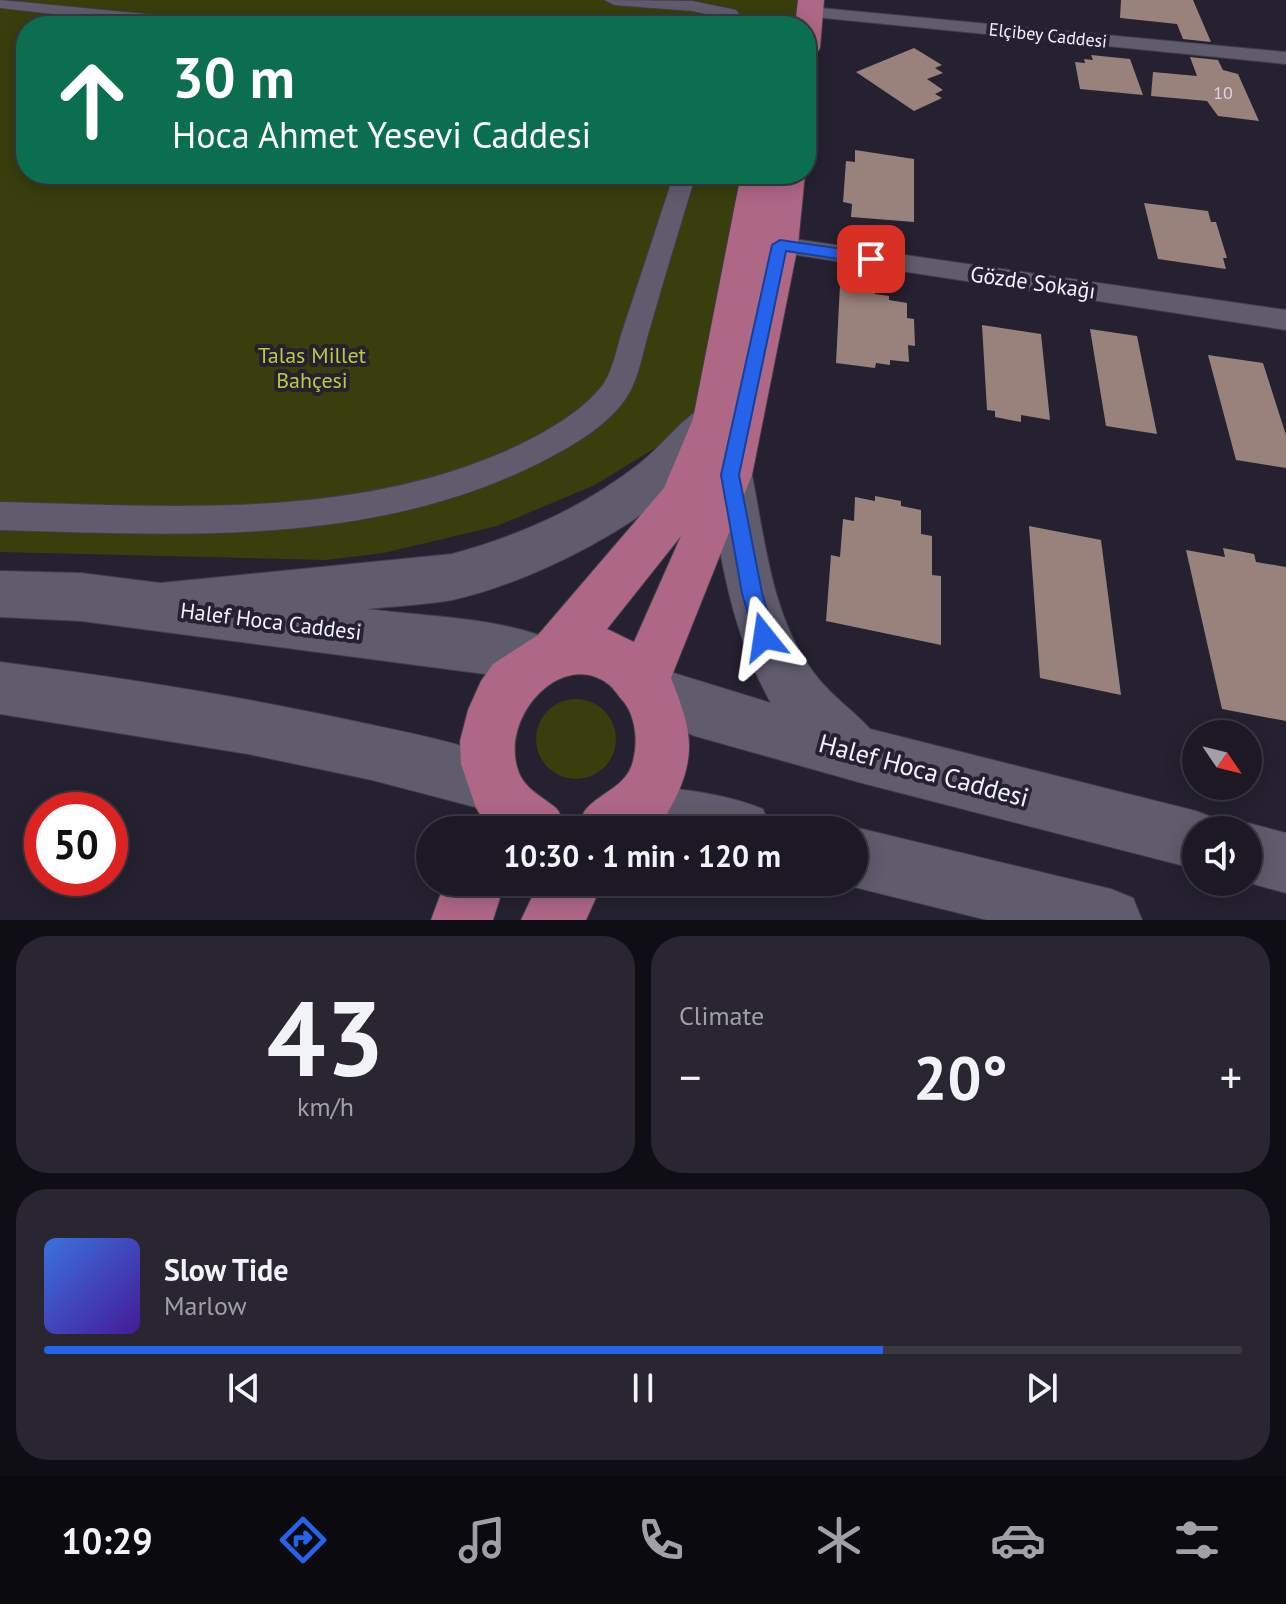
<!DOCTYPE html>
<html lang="en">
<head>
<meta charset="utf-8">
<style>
  :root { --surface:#1c1924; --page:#292631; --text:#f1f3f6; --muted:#a0a0a6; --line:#3a3841; --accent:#2563eb }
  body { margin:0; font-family:"PT Sans",sans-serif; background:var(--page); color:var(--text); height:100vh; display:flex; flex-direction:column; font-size:30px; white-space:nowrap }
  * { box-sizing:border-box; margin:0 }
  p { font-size:26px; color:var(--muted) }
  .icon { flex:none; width:44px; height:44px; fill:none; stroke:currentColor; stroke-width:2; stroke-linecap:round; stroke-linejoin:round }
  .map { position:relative; height:920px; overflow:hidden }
  .details { display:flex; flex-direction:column; gap:16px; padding:16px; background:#0f0e14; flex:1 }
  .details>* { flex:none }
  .banner { position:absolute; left:16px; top:16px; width:800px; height:168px; border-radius:32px; box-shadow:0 4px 20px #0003,0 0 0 2px var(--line); background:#0b6e4f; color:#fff; overflow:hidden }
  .needle { width:52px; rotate:125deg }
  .buttons { position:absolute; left:1182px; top:720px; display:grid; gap:16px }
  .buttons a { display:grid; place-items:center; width:80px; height:80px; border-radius:50%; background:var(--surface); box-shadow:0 4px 20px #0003,0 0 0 2px var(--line); font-size:40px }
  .speed { position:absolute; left:24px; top:792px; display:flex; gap:16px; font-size:40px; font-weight:700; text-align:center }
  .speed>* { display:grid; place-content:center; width:104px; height:104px; border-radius:50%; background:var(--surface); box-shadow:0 4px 20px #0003,0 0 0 2px var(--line); line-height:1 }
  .speed .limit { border:12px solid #d22; background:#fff; color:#111 }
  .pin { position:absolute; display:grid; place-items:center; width:68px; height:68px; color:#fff; margin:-34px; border-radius:16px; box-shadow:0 4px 12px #0006 }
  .me { position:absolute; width:88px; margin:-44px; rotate:345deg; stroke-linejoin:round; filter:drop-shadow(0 0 6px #0008) }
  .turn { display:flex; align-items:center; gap:28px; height:168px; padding:0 24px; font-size:36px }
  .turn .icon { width:104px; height:104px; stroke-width:2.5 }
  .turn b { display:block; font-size:56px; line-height:68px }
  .big { font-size:60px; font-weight:600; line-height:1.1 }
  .details .card { flex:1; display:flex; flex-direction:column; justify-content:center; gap:12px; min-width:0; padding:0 28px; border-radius:32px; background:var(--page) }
  .details .dial { align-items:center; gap:0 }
  .dial b { font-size:104px; line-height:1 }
  .song { display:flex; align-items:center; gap:24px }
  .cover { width:96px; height:96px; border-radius:12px; background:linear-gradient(135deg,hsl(220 70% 55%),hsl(260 70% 35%)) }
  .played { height:8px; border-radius:4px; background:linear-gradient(90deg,var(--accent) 70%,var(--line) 70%) }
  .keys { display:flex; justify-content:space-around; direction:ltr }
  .heat { display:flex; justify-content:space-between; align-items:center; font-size:44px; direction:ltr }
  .details .tiles { flex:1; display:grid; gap:16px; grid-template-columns:1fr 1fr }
  .card:last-child { grid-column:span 2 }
  .trip { position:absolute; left:416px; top:816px; width:452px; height:80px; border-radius:40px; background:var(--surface); box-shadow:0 4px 20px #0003,0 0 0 2px var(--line); font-weight:600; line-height:80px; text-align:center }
  .tabs { display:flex; height:128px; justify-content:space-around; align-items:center; background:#0b0a0e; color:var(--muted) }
  .tabs .icon { width:56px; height:56px }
  .tabs .current { color:var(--accent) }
  .tabs b { font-size:36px; color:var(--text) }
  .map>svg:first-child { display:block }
  .green { fill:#383e0c }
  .building { fill:#98827b }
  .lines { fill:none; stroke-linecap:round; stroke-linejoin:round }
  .minor-casing { stroke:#403d4a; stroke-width:2 }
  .secondary-casing { stroke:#403d4a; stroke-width:2 }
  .primary-casing { stroke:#403d4a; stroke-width:2 }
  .minor { fill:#605c6d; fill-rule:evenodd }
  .secondary { fill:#605c6d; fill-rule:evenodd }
  .primary { fill:#af6786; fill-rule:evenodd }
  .route { fill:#2563eb; stroke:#184099; stroke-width:2 }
  .labels { text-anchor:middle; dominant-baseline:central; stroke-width:8; stroke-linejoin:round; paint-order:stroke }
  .far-street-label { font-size:18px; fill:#f3f1fb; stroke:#252130 }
  .number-label { font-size:18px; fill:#dcd5db }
  .street-label { font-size:22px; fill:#f3f1fb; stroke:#252130 }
  .park-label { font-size:22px; fill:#baca42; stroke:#252130 }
  .near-street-label { font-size:26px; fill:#f3f1fb; stroke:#252130 }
</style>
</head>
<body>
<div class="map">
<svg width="1286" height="920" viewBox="0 0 1286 920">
  <rect width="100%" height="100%" fill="#252130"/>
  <g class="green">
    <polygon points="0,0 799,0 795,26 26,26 26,174 773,174 737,381 675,436 595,485 497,526 384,553 326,560 0,552"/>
    <circle cx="576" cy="739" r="40"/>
  </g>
  <g class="building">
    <polygon points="1121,0 1193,0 1211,42 1183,39 1177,24 1120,18"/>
    <polygon points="914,48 942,65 935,68 943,73 927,79 943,90 935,94 942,98 914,111 856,72"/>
    <polygon points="1091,55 1130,59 1143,95 1080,89 1075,62 1085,63 1084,59 1093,60"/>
    <polygon points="1190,57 1218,60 1223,70 1238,74 1259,121 1218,116 1207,101 1151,96 1153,72 1197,76"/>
    <polygon points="855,150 914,159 914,222 851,217 852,204 843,202 846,161 855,162"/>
    <polygon points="1144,203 1208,211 1211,222 1216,222 1227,258 1223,258 1226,269 1158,259"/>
    <polygon points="840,285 875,290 875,294 889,296 889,300 907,303 907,318 914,319 915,346 908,345 909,362 890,360 890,365 876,363 875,368 836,363"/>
    <polygon points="982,325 1041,334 1050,420 1021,415 1021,422 995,417 995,411 987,410"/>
    <polygon points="1090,329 1137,336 1157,434 1106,426"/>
    <polygon points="1208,355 1263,363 1286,435 1286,468 1236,460"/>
    <polygon points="875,496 901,501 901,506 921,510 921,534 932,536 932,575 941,576 941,645 826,621 831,555 840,557 843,519 854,521 855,497 875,501"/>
    <polygon points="1029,526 1101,540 1121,695 1040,678"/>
    <polygon points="1223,548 1254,554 1256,562 1286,567 1286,721 1222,709 1186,550 1225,557"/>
  </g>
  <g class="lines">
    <defs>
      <g id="minor">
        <polygon points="0,0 208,20 217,26 159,26 0,8"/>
        <polygon points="605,0 692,1 736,10 739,14 730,19 692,11 614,5"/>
        <polygon points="810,7 1286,52 1286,64 804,16 801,12"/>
        <path d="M674,174H696C680,226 664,279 649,331C643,351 639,377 628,395C609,426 569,448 537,464C370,547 181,535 0,530V502C172,506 358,521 519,445C548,431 581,412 602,386C613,372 617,346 623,329C640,278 657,226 674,174Z"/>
        <polygon points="780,237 1286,310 1286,330 771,251 768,245 771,239"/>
      </g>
      <g id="secondary">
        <path d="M714,402L729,407L735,419C693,503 541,581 452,600C424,605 395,606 367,609C429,617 500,617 558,642L566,660L558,678L540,686L485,674L81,621L0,617V571L81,573L160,583L452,554C521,535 582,508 639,464C664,445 685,412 714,402Z"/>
        <path d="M730,456L746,461L752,475C765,541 772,618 814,673C830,695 853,710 870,729L1196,811L1217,819L1221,830H1196V869L862,783L695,736L635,713L627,694L635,675L654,667L771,703C739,646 725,585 715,521C712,500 705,481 714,461Z"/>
        <path d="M0,662C117,677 234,695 349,720C404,732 462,742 514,764L522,784L514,804L494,812L372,780L248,754L0,714Z"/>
        <path d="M632,784C677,789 721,792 763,809L771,830H610L603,813L612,793Z"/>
        <polygon points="1248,823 1286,833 1286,893 1246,882 1248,830 1232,830"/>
        <polygon points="854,827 1111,889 1133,898 1142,920 987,920 854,887 842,882 854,882 854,830 847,830"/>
      </g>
      <g id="primary">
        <polygon points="798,0 824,0 820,48 816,54 806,56 806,26 795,26"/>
        <path d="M741,174H805L798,245L752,475L671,678C690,726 698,752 675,799C668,812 665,821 653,830H577C580,823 582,813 587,808C603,791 627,786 633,761C638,742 636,718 624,702C619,697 614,688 608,684C562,649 500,716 518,770C524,789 542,796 556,808C561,813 563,823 566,830H490L476,808L461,764L460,741L468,710L481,681L493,664L538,635L664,488L693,419ZM681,536L634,642L607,629Z"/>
        <polygon points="445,882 505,882 493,920 431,920"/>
        <polygon points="539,882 603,882 586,920 521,920"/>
      </g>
    </defs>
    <use href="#minor" class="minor-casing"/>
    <use href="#secondary" class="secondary-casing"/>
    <use href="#primary" class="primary-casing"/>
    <use href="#minor" class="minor"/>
    <use href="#secondary" class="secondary"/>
    <use href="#primary" class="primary"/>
  </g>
  <polygon class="route" points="780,240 871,253 878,259 871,264 786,251 739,475 762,593 775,637 772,645 764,648 757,645 742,593 721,475 772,245"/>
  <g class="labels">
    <g class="far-street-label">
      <text transform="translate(1048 35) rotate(6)">Elçibey Caddesi</text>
    </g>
    <g class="number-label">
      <text x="1223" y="92">10</text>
    </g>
    <g class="street-label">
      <text transform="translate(1033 282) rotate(8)">Gözde Sokağı</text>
      <text transform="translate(271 621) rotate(7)">Halef Hoca Caddesi</text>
    </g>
    <g class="park-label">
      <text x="312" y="355">Talas Millet<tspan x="312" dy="25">Bahçesi</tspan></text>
    </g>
    <g class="near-street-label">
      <text transform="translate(924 770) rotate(15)">Halef Hoca Caddesi</text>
    </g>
  </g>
</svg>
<div class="buttons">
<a><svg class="needle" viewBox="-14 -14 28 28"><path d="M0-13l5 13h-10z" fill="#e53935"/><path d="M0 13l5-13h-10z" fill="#a0a0a6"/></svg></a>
<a><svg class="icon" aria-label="sound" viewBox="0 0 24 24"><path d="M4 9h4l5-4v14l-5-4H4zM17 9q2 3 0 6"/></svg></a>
</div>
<div class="speed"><div class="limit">50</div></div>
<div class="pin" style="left:871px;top:259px;background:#d93025"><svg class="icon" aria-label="arrive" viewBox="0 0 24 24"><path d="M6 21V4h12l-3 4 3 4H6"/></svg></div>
<svg class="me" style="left:764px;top:637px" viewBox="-20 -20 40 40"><path d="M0-17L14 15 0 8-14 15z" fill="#2563eb" stroke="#fff" stroke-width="4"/></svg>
<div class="trip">10:30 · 1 min · 120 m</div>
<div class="banner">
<div class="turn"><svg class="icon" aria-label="ahead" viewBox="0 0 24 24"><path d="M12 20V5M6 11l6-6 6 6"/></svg><div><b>30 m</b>Hoca Ahmet Yesevi Caddesi</div></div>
</div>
</div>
<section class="details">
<div class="tiles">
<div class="card dial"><b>43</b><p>km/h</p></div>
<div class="card"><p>Climate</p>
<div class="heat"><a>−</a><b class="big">20°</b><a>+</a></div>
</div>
<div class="card">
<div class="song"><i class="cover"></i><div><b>Slow Tide</b><p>Marlow</p></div></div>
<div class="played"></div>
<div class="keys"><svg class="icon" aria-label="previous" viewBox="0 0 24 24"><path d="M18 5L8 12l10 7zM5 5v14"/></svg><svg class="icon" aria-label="pause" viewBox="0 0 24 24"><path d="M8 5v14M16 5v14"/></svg><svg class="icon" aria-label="next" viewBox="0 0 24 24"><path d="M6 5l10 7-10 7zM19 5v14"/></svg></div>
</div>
</div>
</section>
<nav class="tabs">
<b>10:29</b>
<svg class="icon current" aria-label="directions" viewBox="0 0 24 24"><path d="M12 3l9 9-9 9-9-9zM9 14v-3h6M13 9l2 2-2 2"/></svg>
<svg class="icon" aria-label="music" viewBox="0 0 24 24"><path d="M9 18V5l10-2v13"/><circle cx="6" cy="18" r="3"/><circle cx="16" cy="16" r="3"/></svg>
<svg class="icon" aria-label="phone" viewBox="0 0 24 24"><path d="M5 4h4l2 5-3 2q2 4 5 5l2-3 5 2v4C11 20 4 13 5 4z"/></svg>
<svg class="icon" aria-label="climate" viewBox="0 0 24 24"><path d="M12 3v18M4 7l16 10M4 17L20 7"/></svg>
<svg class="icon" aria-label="car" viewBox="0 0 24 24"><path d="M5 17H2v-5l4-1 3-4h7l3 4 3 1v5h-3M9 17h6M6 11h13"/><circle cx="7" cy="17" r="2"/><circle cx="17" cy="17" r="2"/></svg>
<svg class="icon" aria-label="filters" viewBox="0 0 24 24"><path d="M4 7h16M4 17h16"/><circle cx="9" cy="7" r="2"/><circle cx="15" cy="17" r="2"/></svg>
</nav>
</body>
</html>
